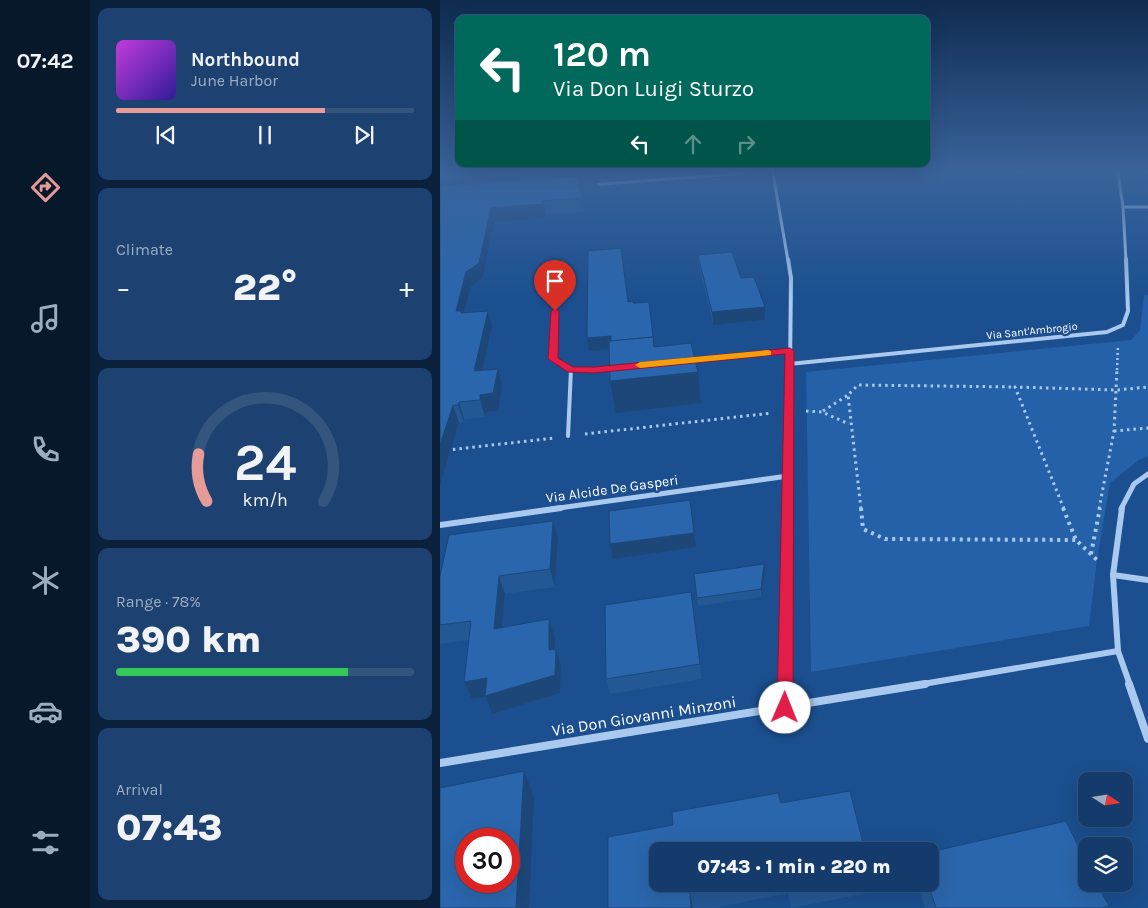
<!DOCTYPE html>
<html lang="en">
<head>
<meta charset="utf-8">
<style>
  :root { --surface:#143b6b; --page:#1d4271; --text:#f1f3f6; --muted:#9dadc1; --line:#33557e; --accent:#e69b98 }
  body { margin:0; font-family:Karla,sans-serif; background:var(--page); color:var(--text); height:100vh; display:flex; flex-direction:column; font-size:19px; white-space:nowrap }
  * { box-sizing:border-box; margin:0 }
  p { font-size:16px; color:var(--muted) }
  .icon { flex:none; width:28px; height:28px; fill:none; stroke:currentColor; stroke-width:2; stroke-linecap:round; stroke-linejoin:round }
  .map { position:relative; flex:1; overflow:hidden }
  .panel { display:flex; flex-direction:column; gap:8px; padding:8px; background:#0b203b; width:350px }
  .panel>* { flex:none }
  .top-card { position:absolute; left:15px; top:15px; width:475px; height:152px; border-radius:10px; box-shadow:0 5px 20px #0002,0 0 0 1px var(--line); background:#00695c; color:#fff; overflow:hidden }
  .needle { width:32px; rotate:102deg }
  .fabs { position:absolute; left:638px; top:772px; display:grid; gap:10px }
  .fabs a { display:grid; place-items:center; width:55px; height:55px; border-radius:10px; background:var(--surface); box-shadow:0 5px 20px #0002,0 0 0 1px var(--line); font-size:25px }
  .speed { position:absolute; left:15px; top:828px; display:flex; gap:10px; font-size:25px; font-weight:700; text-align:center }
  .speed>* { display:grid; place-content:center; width:65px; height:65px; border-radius:50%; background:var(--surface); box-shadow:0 5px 20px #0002,0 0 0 1px var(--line); line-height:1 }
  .speed .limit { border:8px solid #d22; background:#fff; color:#111 }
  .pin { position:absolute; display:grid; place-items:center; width:42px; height:42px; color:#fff; margin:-51px -21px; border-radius:50% 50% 50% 0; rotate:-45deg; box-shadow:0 0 5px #0007 }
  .pin .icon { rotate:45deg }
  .me { position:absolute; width:55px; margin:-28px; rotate:1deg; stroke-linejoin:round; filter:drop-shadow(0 0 4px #0008) }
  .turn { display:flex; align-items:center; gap:18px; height:105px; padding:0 15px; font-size:22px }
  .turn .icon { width:65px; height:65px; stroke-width:2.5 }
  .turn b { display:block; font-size:35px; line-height:42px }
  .lanes { display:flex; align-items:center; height:48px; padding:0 15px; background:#0003; justify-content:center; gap:25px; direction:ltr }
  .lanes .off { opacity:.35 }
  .big { font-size:38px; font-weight:800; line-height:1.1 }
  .panel .card { flex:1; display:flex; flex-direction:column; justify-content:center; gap:8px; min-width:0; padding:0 18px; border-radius:10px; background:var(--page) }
  .panel .dial { align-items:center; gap:0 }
  .dial svg { height:130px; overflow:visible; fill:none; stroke:var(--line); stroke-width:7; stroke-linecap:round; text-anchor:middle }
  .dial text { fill:var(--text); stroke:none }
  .song { display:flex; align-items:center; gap:15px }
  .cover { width:60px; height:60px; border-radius:8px; background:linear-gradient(135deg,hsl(290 70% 55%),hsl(250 70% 35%)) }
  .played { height:5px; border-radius:2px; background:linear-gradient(90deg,var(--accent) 70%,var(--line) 70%) }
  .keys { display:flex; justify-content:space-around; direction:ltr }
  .heat { display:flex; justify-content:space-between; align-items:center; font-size:28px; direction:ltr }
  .charge { height:8px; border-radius:4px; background:linear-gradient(90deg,#34c759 78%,var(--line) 0) }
  .trip { position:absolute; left:209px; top:842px; width:290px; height:50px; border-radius:10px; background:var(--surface); box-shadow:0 5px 20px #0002,0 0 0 1px var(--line); font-weight:800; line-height:50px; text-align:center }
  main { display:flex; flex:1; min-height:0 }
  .menu { display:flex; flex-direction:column; width:90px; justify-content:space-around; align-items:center; background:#08182b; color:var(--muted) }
  .menu .icon { width:35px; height:35px }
  .menu .current { color:var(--accent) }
  .menu b { font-size:22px; color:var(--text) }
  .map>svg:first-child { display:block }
  .green { fill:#2461a8 }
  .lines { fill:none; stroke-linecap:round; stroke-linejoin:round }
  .path-far2 { stroke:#a9c9ee; stroke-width:2.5; stroke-dasharray:2 3; stroke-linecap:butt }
  .path-far1 { stroke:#a9c9ee; stroke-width:3; stroke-dasharray:2.5 4; stroke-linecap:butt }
  .path { stroke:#a9c9ee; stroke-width:4; stroke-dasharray:3 4.5; stroke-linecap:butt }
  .service-far1 { stroke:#a9c9ee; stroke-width:3 }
  .service { stroke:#a9c9ee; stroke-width:4 }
  .minor-far4 { stroke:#a9c9ee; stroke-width:3 }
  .minor-far3 { stroke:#a9c9ee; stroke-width:4 }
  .minor-far2 { stroke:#a9c9ee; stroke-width:5 }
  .minor-far1 { stroke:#a9c9ee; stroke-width:6 }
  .minor { stroke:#a9c9ee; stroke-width:8 }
  .wall { fill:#245895 }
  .shaded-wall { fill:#1d4779 }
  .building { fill:#2a66ad; stroke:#1d4779; fill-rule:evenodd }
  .route { fill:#e11d48; stroke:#92132f }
  .slow { fill:#f59e0b }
  .labels { text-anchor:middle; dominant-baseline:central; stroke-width:5; stroke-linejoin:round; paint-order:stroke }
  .far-street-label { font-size:11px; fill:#fff; stroke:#1b4f8f }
  .street-label { font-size:14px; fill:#fff; stroke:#1b4f8f }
  .near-street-label { font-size:16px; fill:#fff; stroke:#1b4f8f }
</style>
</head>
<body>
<main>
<nav class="menu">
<b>07:42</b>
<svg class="icon current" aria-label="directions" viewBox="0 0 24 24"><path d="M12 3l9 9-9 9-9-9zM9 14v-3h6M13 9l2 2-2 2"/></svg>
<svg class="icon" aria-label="music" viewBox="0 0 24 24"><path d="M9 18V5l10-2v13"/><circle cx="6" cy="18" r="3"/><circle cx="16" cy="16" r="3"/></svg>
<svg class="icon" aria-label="phone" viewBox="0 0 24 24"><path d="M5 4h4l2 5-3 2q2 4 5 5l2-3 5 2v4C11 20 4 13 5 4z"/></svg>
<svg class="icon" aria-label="climate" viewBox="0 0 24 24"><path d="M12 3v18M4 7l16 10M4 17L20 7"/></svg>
<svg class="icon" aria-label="car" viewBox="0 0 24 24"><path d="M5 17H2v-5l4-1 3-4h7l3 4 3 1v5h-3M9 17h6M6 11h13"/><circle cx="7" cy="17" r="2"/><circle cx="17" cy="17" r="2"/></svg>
<svg class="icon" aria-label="filters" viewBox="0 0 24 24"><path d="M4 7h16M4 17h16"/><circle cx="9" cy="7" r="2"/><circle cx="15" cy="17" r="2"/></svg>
</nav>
<section class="panel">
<div class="card">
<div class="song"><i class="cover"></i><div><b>Northbound</b><p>June Harbor</p></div></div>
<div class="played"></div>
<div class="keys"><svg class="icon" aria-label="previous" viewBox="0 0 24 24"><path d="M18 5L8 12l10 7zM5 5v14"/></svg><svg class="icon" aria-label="pause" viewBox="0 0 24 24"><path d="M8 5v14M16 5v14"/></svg><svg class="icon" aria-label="next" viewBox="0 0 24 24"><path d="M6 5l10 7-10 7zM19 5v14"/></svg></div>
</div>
<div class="card"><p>Climate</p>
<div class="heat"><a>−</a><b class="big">22°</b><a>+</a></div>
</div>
<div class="card dial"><svg viewBox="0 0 100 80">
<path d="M14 69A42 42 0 1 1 86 69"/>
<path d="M14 69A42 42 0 0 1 9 40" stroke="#e69b98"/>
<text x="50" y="56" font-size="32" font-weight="700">24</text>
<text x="50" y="72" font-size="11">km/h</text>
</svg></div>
<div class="card"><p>Range · 78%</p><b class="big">390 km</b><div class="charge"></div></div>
<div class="card"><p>Arrival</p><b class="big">07:43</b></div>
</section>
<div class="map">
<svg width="708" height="908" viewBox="0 0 708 908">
  <rect width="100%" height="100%" fill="#1b4f8f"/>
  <polygon class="green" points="704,295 708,295 708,456 699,460 670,483 657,560 649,626 371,672 366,372 691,340 700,330"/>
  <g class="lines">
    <polyline class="path-far2" points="677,370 678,345"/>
    <g class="path-far1">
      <polyline points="366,411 382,412 409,424"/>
      <polyline points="383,411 408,395"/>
      <polyline points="674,431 708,428"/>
      <polyline points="145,434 332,413"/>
      <polyline points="0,451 114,438"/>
      <polyline points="421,509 408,395 418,385 575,387"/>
      <polyline points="624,509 575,387 677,390 708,387"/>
      <polyline points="659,509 674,431 677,369"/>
    </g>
    <g class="path">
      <polyline points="421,508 423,529 445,539 636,540"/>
      <polyline points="623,508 636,540 657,560"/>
      <polyline points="651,554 660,508"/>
    </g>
    <g class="service-far1">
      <polyline points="115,311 113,359 131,369 173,368"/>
      <polyline points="252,360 350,351"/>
    </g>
    <g class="service">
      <polyline points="131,369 134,369"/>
      <polyline points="128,436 131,369"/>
    </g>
    <g class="minor-far4">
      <polyline points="333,173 348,261"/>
      <polyline points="678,173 683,207 686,261"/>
      <polyline points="150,185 307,173"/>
      <polyline points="683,207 708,207"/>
    </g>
    <g class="minor-far3">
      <polyline points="348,259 351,278 350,370"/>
      <polyline points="349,364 667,332 683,325 688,311 686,259"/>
    </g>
    <g class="minor-far2">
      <polyline points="112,509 348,476"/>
      <polyline points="348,509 350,369"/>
      <polyline points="681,509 694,484 708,474"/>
    </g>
    <g class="minor-far1">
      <polyline points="682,508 673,575 678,651 690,685"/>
      <polyline points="0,525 121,508"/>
      <polyline points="673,575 708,580"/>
      <polyline points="345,685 348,508"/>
      <polyline points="477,685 678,651"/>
    </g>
    <g class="minor">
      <polyline points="689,684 708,739"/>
      <polyline points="345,708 345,684"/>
      <polyline points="0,763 485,684"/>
    </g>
  </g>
  <g class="wall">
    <polygon points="0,173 157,181 156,181 157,188 141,193 144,212 106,214 105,218 54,222 43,278 31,287 24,313 48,311 52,326 43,370 62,386 58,411 46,412 45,417 24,419 24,422 19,423 0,485"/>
    <polygon points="258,255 301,278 325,320 273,325 259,266"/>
    <polygon points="118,539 115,587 65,594 62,628 109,619 115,637 114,649 121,666 120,693 52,714 46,697 32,699 24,682 29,640 0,644 0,576"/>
    <polygon points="324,564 325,572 321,597 258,606 254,574"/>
    <polygon points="260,664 262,679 170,694 166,679"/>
    <polygon points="338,793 218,884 429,884 428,893 351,908 348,893 274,908 168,908 233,825"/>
    <polygon points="477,884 490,884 669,906 668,908 485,908"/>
  </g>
  <g class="shaded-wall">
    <polygon points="92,173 156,173 157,188 140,193 0,194 0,181"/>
    <polygon points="103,201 106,214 105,218 54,222 43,278 31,287 23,316 16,311 26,272 51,208"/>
    <polygon points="325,307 325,320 273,325 272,312"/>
    <polygon points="48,311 52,326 39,388 34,371"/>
    <polygon points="171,336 173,349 149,351 147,338"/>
    <polygon points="58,369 62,386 58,411 46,412 45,417 40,400 40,395"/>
    <polygon points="258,372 261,403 176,413 170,381"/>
    <polygon points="19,402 24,419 24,422 18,405"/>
    <polygon points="13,405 19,423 0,485 0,445"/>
    <polygon points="113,521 118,539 115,587 110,569"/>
    <polygon points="254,533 256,547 173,559 170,544"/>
    <polygon points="324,564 325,572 321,597 321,589"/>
    <polygon points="59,576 65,594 60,647 54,629"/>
    <polygon points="109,619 115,637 114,667 109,650"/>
    <polygon points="116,649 121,666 120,693 52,714 46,697 32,699 24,682"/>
    <polygon points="84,771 94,797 89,908 76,908"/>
    <polygon points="250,893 253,908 251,908"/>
  </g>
  <g class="building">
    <polygon points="0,173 92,173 0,181"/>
    <polygon points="155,175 138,180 142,198 103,201 103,204 51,208 39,263 26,272 16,311 21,311 21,313 48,311 34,371 58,369 53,393 40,395 40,400 19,402 18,405 13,405 0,445 0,186"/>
    <polygon points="181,248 188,302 193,301 193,303 209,302 213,337 171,341 171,336 147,338 148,251"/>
    <polygon points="292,252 301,278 314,277 325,307 272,312 258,255"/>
    <polygon points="213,337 214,347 251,343 258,372 170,381 169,341"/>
    <polygon points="250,500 254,533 170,544 169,511"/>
    <polygon points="113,521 110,569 59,576 54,629 109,619 109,650 116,649 115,675 45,696 47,678 24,682 31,621 0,625 0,576 9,535"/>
    <polygon points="324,564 321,589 257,598 254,574"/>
    <polygon points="251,592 260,664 166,679 165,605"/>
    <path d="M84,771L76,908H0V788ZM26,839H69V881H26Z"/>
    <polygon points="410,791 425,851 218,851 218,884 295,884 250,893 251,908 168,908 168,837 233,825 232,812 338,793 341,803"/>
    <polygon points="626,821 646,862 646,884 657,884 669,906 662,908 496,908 488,884 490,884 490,852"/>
    <polygon points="350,884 376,884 350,889"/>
  </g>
  <linearGradient id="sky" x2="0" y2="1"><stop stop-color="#0f2b4f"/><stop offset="0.57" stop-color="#39639b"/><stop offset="1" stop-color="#39639b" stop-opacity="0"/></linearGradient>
  <rect width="708" height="301" fill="url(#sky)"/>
  <polygon class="route" points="115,308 119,311 118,358 133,367 154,367 350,348 354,351 353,708 351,713 345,715 339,713 337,708 345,354 154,373 128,372 108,359 111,311"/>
  <polygon class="slow" points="328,350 331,351 331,355 200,368 195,365 200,362"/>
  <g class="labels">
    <g class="far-street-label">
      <text transform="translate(592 331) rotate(-6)">Via Sant'Ambrogio</text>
    </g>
    <g class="street-label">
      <text transform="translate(172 489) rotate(-8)">Via Alcide De Gasperi</text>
    </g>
    <g class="near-street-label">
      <text transform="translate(204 716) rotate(-9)">Via Don Giovanni Minzoni</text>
    </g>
  </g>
</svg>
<div class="fabs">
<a><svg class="needle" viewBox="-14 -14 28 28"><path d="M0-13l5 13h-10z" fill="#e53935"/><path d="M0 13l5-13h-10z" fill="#9dadc1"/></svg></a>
<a><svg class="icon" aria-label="layers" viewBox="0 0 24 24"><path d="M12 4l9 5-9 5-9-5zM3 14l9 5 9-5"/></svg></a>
</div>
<div class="speed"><div class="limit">30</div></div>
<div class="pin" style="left:115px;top:311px;background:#d93025"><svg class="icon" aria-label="arrive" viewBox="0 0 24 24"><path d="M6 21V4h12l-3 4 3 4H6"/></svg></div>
<svg class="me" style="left:345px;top:708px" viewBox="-20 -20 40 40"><circle r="19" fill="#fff"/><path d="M0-13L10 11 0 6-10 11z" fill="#e11d48"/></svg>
<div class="trip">07:43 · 1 min · 220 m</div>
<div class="top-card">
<div class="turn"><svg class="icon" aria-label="left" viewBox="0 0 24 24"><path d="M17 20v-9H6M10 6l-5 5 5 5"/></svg><div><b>120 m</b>Via Don Luigi Sturzo</div></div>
<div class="lanes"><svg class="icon" aria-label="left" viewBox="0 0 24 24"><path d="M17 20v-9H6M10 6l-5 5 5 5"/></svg><svg class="icon off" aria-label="ahead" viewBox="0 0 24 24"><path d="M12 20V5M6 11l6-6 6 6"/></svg><svg class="icon off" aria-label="right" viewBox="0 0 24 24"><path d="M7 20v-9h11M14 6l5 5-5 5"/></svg></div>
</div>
</div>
</main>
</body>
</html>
